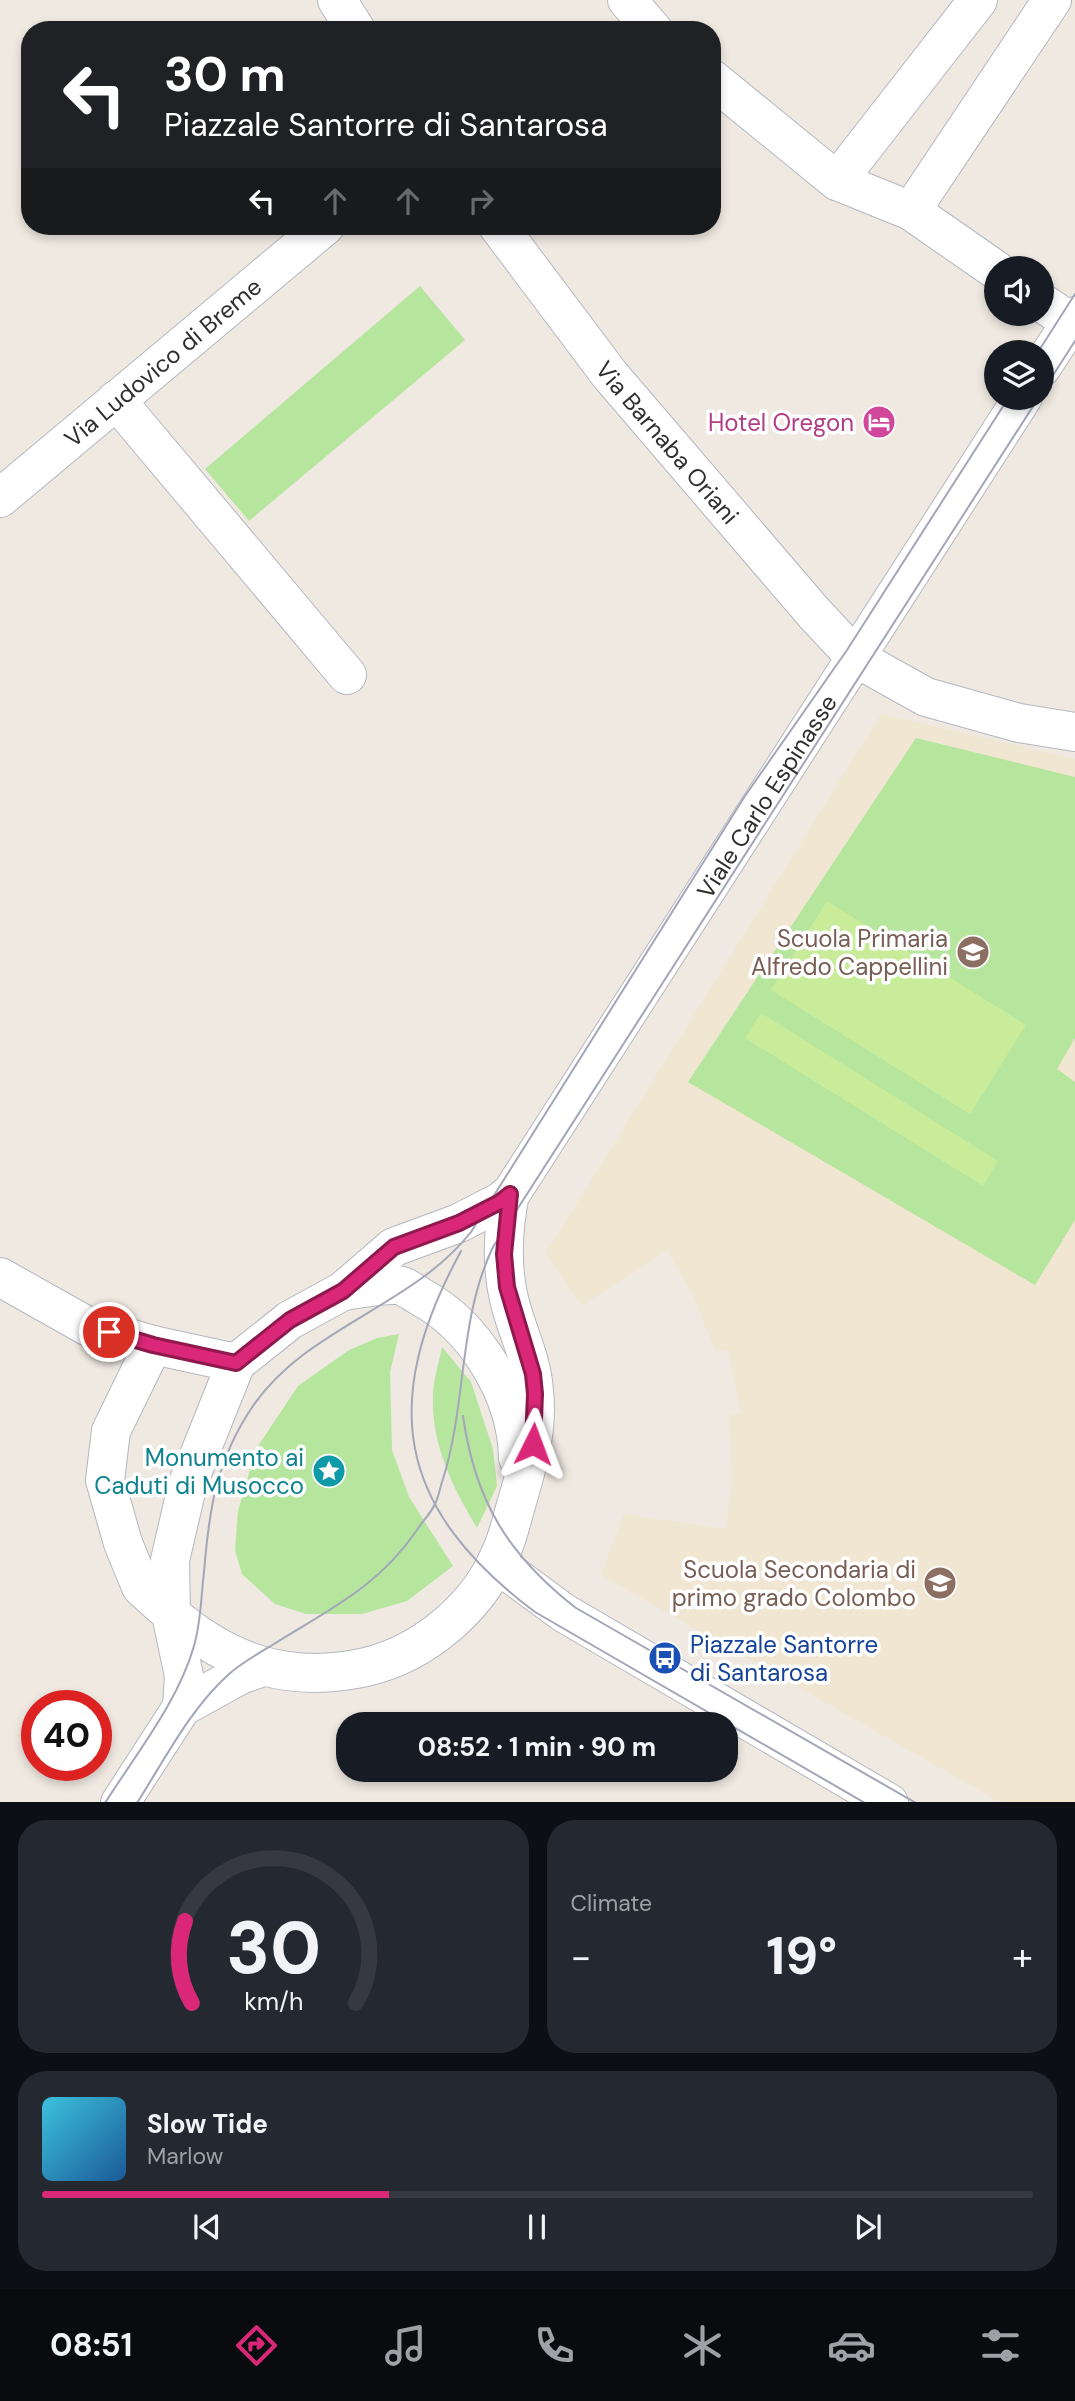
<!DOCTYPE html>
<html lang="en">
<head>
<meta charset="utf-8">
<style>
  :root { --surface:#171b24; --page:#242831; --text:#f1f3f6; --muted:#9ea1a6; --line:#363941; --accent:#db2777 }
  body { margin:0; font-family:"DM Sans",sans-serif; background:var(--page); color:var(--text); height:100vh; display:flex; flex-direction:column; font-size:26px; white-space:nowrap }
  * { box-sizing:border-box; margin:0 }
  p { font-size:23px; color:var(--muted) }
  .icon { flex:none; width:38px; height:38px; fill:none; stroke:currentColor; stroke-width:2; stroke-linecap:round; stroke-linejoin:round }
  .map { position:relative; height:1802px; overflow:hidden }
  .panel { display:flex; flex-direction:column; gap:18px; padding:18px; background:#0d0f14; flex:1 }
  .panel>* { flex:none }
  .guide { position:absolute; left:21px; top:21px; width:700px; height:214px; border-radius:28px; box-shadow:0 4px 10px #0003; background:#202124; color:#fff; overflow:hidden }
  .buttons { position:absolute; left:984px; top:256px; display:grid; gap:14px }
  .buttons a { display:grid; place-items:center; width:70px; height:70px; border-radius:50%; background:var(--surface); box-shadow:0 4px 10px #0003; font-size:35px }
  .speed { position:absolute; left:21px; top:1690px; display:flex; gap:14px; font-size:35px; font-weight:700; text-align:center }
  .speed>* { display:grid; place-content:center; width:91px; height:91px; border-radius:50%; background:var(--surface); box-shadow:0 4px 10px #0003; line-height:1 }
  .speed .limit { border:10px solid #d22; background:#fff; color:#111 }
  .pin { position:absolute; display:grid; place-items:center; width:60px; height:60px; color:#fff; margin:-30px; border:4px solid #fff; border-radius:50%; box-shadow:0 2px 7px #0007 }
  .me { position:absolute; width:77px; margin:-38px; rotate:3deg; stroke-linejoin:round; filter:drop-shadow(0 0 5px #0008) }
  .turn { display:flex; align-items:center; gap:24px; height:147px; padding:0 28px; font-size:32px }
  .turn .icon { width:91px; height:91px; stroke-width:2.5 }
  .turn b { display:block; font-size:49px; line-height:60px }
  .lanes { display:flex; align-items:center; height:66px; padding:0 28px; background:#0003; justify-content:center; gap:35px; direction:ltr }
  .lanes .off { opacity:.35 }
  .big { font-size:52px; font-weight:700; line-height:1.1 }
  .panel .card { flex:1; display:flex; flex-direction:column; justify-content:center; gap:10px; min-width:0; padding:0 24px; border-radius:28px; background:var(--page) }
  .panel .dial { align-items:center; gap:0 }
  .dial svg { height:182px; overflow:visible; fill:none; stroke:var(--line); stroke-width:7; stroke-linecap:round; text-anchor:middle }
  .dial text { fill:var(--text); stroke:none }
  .song { display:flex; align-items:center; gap:21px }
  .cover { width:84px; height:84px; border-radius:10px; background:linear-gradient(135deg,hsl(190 70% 55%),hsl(210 70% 35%)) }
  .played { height:7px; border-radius:4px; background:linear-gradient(90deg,var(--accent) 35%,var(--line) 35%) }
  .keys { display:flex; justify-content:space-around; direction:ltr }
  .heat { display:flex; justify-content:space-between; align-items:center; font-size:38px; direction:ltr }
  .panel .tiles { flex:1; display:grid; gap:18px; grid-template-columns:1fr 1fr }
  .card:last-child { grid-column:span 2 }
  .trip { position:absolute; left:336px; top:1712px; width:402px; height:70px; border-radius:28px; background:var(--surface); box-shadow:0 4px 10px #0003; font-weight:700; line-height:70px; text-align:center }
  .tabs { display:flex; height:112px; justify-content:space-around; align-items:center; background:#090b0e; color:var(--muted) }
  .tabs .icon { width:49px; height:49px }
  .tabs .current { color:var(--accent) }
  .tabs b { font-size:32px; color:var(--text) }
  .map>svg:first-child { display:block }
  .education { fill:#f0e6d1 }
  .green { fill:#b6e59e }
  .pitch { fill:#c9ec9a }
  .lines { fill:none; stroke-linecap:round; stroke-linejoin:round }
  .minor-casing { stroke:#b4b7c1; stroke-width:40 }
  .minor { stroke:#fff; stroke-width:38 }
  .tram { stroke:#a3a6b8; stroke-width:2 }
  .route-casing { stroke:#8e194d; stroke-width:18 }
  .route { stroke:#db2777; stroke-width:12 }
  .labels { text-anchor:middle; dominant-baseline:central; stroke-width:7; stroke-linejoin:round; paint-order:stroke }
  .street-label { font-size:24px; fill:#2e2e2e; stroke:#fff }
  .hotel-label { font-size:24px; fill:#b23c85; stroke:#fff; text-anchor:end }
  .education-label { font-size:24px; fill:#785e54; stroke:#fff; text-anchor:end }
  .culture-label { font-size:24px; fill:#0d838f; stroke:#fff; text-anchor:end }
  .transit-label { font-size:24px; fill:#164399; stroke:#fff; text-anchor:start }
</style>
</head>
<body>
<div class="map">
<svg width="1075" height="1803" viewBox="0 0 1075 1803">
  <rect width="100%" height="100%" fill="#efe9e1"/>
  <polygon class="education" points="881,714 1075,759 1075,1802 1000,1802 601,1575 624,1514 726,1529 732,1480 729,1415 741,1413 728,1349 715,1351 694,1297 667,1250 581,1306 546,1253"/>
  <g class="green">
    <polygon points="420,286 465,340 249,521 205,469"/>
    <polygon points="916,738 1075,777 1075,1038 1057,1069 1075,1082 1075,1220 1035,1285 688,1082"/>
    <polygon points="399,1334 390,1372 392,1450 409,1497 453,1566 407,1601 362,1614 306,1614 275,1604 242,1574 235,1550 238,1511 256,1449 298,1386 349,1350 377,1338"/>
    <path d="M442,1347L471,1382L493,1449L497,1486L477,1528C453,1488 431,1444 433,1396C433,1380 439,1363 442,1347Z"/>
  </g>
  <g class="pitch">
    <polygon points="827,901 1026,1025 970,1114 771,990"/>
    <polygon points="761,1013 998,1161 983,1186 745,1038"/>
  </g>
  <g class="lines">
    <defs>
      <g id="minor">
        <polyline points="337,0 356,30"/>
        <polyline points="627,0 653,30"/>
        <polyline points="712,79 837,181 978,0"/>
        <polyline points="837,181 911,211 1052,0"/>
        <polyline points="911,211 996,270"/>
        <path id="s1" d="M498,226L610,375L814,613L856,658L926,697L1019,723L1075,732"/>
        <polyline points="1041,302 1071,322"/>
        <polyline points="1041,368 1075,316"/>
        <polyline points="116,400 347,675"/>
        <path id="s2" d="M0,498L325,226"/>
        <path id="s3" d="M510,1194C503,1227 501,1266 509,1299C516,1330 532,1358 534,1391C538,1427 529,1460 519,1495C513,1513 510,1532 502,1550C480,1606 425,1653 366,1667C290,1684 229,1664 171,1614L170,1560L188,1483L236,1363L290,1320L343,1291L394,1247L459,1223L500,1202L512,1192L1023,397"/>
        <polyline points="0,1277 87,1326 153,1345 236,1363"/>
        <path d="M343,1291C360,1289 380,1284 397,1285C404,1285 414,1293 421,1297C476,1327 517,1395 518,1458"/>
        <polyline points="153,1345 111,1431 105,1480 123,1543 141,1587 171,1614 184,1676 182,1707"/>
        <polyline points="496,1563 564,1613 889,1803"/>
        <polyline points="120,1803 182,1707 240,1675 263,1667"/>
      </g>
    </defs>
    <use href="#minor" class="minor-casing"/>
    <use href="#minor" class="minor"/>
    <g class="tram">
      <polyline points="1038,352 1075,294"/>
      <polyline points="1041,394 1075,341"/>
      <path d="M461,1251C379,1402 396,1508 535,1612L865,1803"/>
      <path d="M463,1416C475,1501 508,1555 576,1608L916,1803"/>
      <path d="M105,1803C136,1754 178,1702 194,1646C201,1622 201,1597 204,1572C209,1510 216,1460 253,1406C307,1327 412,1307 471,1232L745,796L847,650L1009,397"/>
      <path d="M137,1803C165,1759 190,1709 229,1674C245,1660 265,1650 282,1639C336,1606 380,1584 417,1530C422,1522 431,1513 435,1504C439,1496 440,1487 443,1479C467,1403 458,1320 493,1247L1039,397"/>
    </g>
  </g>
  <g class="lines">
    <defs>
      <polyline id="route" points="109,1332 153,1345 236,1363 290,1320 343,1291 394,1247 459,1223 500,1202 510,1194 504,1254 507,1287 533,1374 535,1394 533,1444"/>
    </defs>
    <use href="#route" class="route-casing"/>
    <use href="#route" class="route"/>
  </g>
  <defs>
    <symbol id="hotel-disc" viewBox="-11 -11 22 22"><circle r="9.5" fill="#d1479c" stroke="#fff"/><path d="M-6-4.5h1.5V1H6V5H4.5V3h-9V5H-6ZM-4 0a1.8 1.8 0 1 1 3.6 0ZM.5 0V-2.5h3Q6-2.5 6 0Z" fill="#fff"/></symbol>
    <symbol id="school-disc" viewBox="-11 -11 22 22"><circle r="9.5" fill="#8d6e63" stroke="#fff"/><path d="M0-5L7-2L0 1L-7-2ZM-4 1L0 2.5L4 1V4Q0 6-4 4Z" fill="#fff"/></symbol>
    <symbol id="sight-disc" viewBox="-11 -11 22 22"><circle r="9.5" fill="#0f9aa8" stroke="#fff"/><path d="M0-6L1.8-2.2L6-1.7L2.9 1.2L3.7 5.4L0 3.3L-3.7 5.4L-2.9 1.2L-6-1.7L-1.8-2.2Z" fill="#fff"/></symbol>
    <symbol id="bus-disc" viewBox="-11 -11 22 22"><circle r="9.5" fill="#1a4fb4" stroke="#fff"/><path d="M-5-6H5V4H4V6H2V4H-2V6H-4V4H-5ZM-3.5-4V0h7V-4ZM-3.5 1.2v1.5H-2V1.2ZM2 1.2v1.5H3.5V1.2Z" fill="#fff"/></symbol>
  </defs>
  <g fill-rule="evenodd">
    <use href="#hotel-disc" x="860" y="403" width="38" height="38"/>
    <use href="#school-disc" x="954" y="933" width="38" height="38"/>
    <use href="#sight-disc" x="310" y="1452" width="38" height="38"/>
    <use href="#school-disc" x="921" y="1564" width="38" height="38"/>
    <use href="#bus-disc" x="646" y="1639" width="38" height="38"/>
  </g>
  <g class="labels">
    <g class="street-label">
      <text stroke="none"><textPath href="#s2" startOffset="212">Via Ludovico di Breme</textPath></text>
      <text stroke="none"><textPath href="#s1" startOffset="275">Via Barnaba Oriani</textPath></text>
      <text stroke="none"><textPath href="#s3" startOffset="1822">Viale Carlo Espinasse</textPath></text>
    </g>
    <g class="hotel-label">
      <text x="854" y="422">Hotel Oregon</text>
    </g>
    <g class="education-label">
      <text x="948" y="938">Scuola Primaria<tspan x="948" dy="28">Alfredo Cappellini</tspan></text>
      <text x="916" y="1569">Scuola Secondaria di<tspan x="916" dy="28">primo grado Colombo</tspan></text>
    </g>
    <g class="culture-label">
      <text x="304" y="1457">Monumento ai<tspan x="304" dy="28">Caduti di Musocco</tspan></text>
    </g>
    <g class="transit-label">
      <text x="690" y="1644">Piazzale Santorre<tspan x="690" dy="28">di Santarosa</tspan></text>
    </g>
  </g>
</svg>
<div class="buttons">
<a><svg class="icon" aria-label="sound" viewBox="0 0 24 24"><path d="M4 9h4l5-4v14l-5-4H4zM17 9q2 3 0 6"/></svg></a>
<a><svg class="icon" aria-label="layers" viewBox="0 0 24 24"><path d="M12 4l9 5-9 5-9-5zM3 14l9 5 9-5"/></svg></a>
</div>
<div class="speed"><div class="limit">40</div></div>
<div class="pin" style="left:109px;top:1332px;background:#d93025"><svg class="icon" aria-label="arrive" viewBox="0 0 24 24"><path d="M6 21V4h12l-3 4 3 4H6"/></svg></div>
<svg class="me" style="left:533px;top:1444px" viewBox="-20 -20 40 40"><path d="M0-17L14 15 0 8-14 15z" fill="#db2777" stroke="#fff" stroke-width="4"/></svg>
<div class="trip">08:52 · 1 min · 90 m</div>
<div class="guide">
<div class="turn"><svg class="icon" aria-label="left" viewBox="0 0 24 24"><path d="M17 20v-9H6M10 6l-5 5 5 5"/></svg><div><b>30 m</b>Piazzale Santorre di Santarosa</div></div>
<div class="lanes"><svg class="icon" aria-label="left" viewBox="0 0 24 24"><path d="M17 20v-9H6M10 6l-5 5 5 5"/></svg><svg class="icon off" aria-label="ahead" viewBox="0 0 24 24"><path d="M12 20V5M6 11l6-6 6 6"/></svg><svg class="icon off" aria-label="ahead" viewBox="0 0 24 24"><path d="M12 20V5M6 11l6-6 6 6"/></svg><svg class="icon off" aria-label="right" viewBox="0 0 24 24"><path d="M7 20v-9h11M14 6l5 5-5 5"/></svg></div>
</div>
</div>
<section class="panel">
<div class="tiles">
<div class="card dial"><svg viewBox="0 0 100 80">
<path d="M14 69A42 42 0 1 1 86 69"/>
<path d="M14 69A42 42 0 0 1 11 33" stroke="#db2777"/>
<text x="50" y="56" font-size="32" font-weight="700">30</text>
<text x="50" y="72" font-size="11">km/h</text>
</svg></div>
<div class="card"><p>Climate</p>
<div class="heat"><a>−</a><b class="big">19°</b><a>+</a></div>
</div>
<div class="card">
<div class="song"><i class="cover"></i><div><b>Slow Tide</b><p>Marlow</p></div></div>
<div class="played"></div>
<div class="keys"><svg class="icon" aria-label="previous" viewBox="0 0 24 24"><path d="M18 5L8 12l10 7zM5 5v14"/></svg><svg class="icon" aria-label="pause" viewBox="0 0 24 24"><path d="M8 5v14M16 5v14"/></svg><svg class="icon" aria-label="next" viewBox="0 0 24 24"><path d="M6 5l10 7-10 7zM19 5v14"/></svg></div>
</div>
</div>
</section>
<nav class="tabs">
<b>08:51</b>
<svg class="icon current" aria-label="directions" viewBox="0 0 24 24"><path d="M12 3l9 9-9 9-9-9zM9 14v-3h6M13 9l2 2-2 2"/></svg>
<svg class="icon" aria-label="music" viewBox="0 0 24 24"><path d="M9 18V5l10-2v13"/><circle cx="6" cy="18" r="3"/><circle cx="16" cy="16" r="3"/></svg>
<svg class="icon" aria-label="phone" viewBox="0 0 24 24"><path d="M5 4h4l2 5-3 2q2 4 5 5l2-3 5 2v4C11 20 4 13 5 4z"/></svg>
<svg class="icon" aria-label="climate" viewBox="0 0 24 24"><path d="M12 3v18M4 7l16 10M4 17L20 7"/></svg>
<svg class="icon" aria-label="car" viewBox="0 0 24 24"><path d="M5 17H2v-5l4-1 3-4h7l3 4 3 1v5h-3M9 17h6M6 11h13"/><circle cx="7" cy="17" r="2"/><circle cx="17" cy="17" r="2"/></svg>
<svg class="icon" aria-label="filters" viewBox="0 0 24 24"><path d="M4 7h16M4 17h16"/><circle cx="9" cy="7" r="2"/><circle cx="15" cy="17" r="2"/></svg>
</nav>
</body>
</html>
